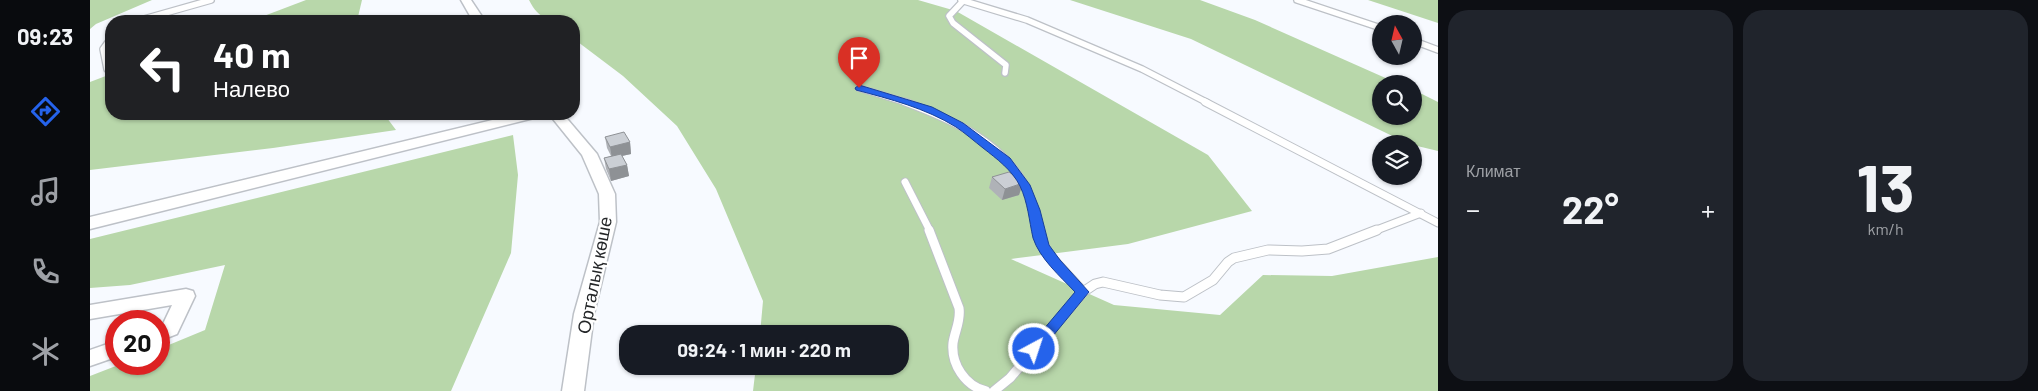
<!DOCTYPE html>
<html lang="ru">
<head>
<meta charset="utf-8">
<style>
  :root { --surface:#171b24; --page:#20242c; --text:#f1f3f6; --muted:#9ea1a6; --accent:#2563eb }
  body { margin:0; font-family:Barlow,sans-serif; background:var(--page); color:var(--text); height:100vh; display:flex; flex-direction:column; font-size:19px; white-space:nowrap }
  * { box-sizing:border-box; margin:0 }
  p { font-size:16px; color:var(--muted) }
  .icon { flex:none; width:28px; height:28px; fill:none; stroke:currentColor; stroke-width:2; stroke-linecap:round; stroke-linejoin:round }
  .map { position:relative; flex:1; overflow:hidden }
  .sheet { display:flex; flex-direction:column; gap:10px; padding:10px; background:#0d0f14; width:600px }
  .sheet>* { flex:none }
  .banner { position:absolute; left:15px; top:15px; width:475px; height:105px; border-radius:20px; box-shadow:0 1px 4px #0004; background:#202124; color:#fff; overflow:hidden }
  .needle { width:32px; rotate:352deg }
  .controls { position:absolute; left:1282px; top:15px; display:grid; gap:10px }
  .controls a { display:grid; place-items:center; width:50px; height:50px; border-radius:50%; background:var(--surface); box-shadow:0 1px 4px #0004; font-size:25px }
  .speed { position:absolute; left:15px; top:310px; display:flex; gap:10px; font-size:25px; font-weight:700; text-align:center }
  .speed>* { display:grid; place-content:center; width:65px; height:65px; border-radius:50%; background:var(--surface); box-shadow:0 1px 4px #0004; line-height:1 }
  .speed .limit { border:8px solid #d22; background:#fff; color:#111 }
  .pin { position:absolute; display:grid; place-items:center; width:42px; height:42px; color:#fff; margin:-51px -21px; border-radius:50% 50% 50% 0; rotate:-45deg; box-shadow:0 0 5px #0007 }
  .pin .icon { rotate:45deg }
  .me { position:absolute; width:55px; margin:-28px; rotate:40deg; stroke-linejoin:round; filter:drop-shadow(0 0 4px #0008) }
  .turn { display:flex; align-items:center; gap:18px; height:105px; padding:0 25px; font-size:22px }
  .turn .icon { width:65px; height:65px; stroke-width:2.5 }
  .turn b { display:block; font-size:35px; line-height:42px }
  .big { font-size:38px; font-weight:700; line-height:1.1 }
  .sheet .widget { flex:1; display:flex; flex-direction:column; justify-content:center; gap:8px; min-width:0; padding:0 18px; border-radius:20px; background:var(--page) }
  .sheet .dial { align-items:center; gap:0 }
  .dial b { font-size:65px; line-height:1 }
  .heat { display:flex; justify-content:space-between; align-items:center; font-size:28px; direction:ltr }
  .sheet .tiles { flex:1; display:grid; gap:10px; grid-template-columns:repeat(2,1fr) }
  .trip { position:absolute; left:529px; top:325px; width:290px; height:50px; border-radius:20px; background:var(--surface); box-shadow:0 1px 4px #0004; font-weight:700; line-height:50px; text-align:center }
  main { display:flex; flex:1; min-height:0 }
  .dock { display:flex; flex-direction:column; width:90px; justify-content:space-around; align-items:center; background:#090b0e; color:var(--muted) }
  .dock .icon { width:35px; height:35px }
  .dock .active { color:var(--accent) }
  .dock b { font-size:22px; color:var(--text) }
  .map>svg:first-child { display:block }
  .green { fill:#b8d7aa }
  .lines { fill:none; stroke-linecap:round; stroke-linejoin:round }
  .service-far2-casing { stroke:#bdc1c7; stroke-width:8 }
  .service-far1-casing { stroke:#bdc1c7; stroke-width:9 }
  .service-casing { stroke:#bdc1c7; stroke-width:11 }
  .minor-casing { stroke:#bdc1c7; stroke-width:3 }
  .service-far2 { stroke:#fff; stroke-width:5.5 }
  .service-far1 { stroke:#fff; stroke-width:7 }
  .service { stroke:#fff; stroke-width:9 }
  .minor { fill:#fff; fill-rule:evenodd }
  .wall { fill:#afb2b7 }
  .shaded-wall { fill:#8e9195 }
  .building { fill:#cbcfd5; stroke:#8e9195 }
  .route { fill:#2563eb; stroke:#184099 }
  .labels { text-anchor:middle; dominant-baseline:central; stroke-width:4.5; stroke-linejoin:round; paint-order:stroke }
  .street-label { font-size:18px; fill:#242628; stroke:#fff }
</style>
</head>
<body>
<main>
<nav class="dock">
<b>09:23</b>
<svg class="icon active" aria-label="directions" viewBox="0 0 24 24"><path d="M12 3l9 9-9 9-9-9zM9 14v-3h6M13 9l2 2-2 2"/></svg>
<svg class="icon" aria-label="music" viewBox="0 0 24 24"><path d="M9 18V5l10-2v13"/><circle cx="6" cy="18" r="3"/><circle cx="16" cy="16" r="3"/></svg>
<svg class="icon" aria-label="phone" viewBox="0 0 24 24"><path d="M5 4h4l2 5-3 2q2 4 5 5l2-3 5 2v4C11 20 4 13 5 4z"/></svg>
<svg class="icon" aria-label="climate" viewBox="0 0 24 24"><path d="M12 3v18M4 7l16 10M4 17L20 7"/></svg>
</nav>
<div class="map">
<svg width="1348" height="391" viewBox="0 0 1348 391">
  <rect width="100%" height="100%" fill="#f7faff"/>
  <g class="green">
    <polygon points="0,0 62,0 6,24 0,29"/>
    <polygon points="216,0 272,0 267,21 161,21"/>
    <path d="M439,0H828L866,11L1118,155L1162,211L1038,244L921,259L1024,305L1130,315L1173,275L1242,276L1348,257V391H663L666,366H810V334H670L673,301L626,189L587,126L533,76L484,39V21C462,21 450,22 439,0Z"/>
    <polygon points="980,0 1110,0 1165,20 1309,84 1291,84 1291,116 1324,116 1324,90 1348,102 1348,151 1319,144 1101,39"/>
    <polygon points="1278,0 1348,0 1348,23"/>
    <polygon points="21,74 21,114 294,114 306,130 183,148 0,170 0,82"/>
    <polygon points="423,135 428,175 421,253 361,391 0,391 0,376 31,364 69,364 69,349 115,330 135,265 40,285 0,288 0,239"/>
  </g>
  <g class="lines">
    <defs>
      <g id="service-far2">
        <polyline points="871,0 937,20 1052,69 1118,103"/>
        <polyline points="1207,0 1291,28"/>
        <polyline points="873,1 859,16 863,23 916,65 915,73"/>
        <polyline points="47,21 121,0"/>
        <polyline points="1324,41 1348,50"/>
        <polyline points="17,69 13,49 21,38"/>
        <polyline points="769,88 818,103"/>
      </g>
      <g id="service-far1">
        <path d="M815,102C861,119 911,141 936,187C943,200 944,217 948,231"/>
        <polyline points="1115,102 1348,223"/>
        <polyline points="815,182 840,231"/>
        <polyline points="1284,231 1331,213"/>
      </g>
      <g id="service">
        <path d="M839,230L869,308C871,321 865,330 863,343C861,364 875,386 896,391"/>
        <polyline points="947,230 958,254 993,292"/>
        <polyline points="904,391 920,378 993,292 1005,284 1013,282 1070,295 1094,297 1123,280 1138,262 1144,258 1178,250 1212,251 1238,249 1287,230"/>
      </g>
      <g id="minor">
        <polygon points="371,0 381,0 395,21 383,21"/>
        <polygon points="427,114 450,114 448,117 0,229 0,217"/>
        <polygon points="459,114 473,114 507,154 525,194 526,222 504,314 494,391 472,391 484,314 510,222 509,194 492,155"/>
        <polygon points="96,289 103,291 105,296 87,334 69,341 69,325 73,324 82,305 0,319 0,305"/>
        <polygon points="26,341 26,357 0,366 0,350"/>
      </g>
    </defs>
    <use href="#service-far2" class="service-far2-casing"/>
    <use href="#service-far1" class="service-far1-casing"/>
    <use href="#service" class="service-casing"/>
    <use href="#minor" class="minor-casing"/>
    <use href="#service-far2" class="service-far2"/>
    <use href="#service-far1" class="service-far1"/>
    <use href="#service" class="service"/>
    <use href="#minor" class="minor"/>
  </g>
  <g class="wall">
    <polygon points="515,137 540,142 541,154 532,156 537,165 539,176 521,181 516,169 514,158 521,156 517,148"/>
    <polygon points="902,177 933,183 929,195 912,200 899,188"/>
  </g>
  <g class="shaded-wall">
    <polygon points="540,142 541,154 522,158 520,147"/>
    <polygon points="537,165 539,176 521,181 519,169"/>
    <polygon points="933,183 929,195 912,200 915,189"/>
  </g>
  <g class="building">
    <polygon points="534,132 540,142 520,147 515,137"/>
    <polygon points="531,154 537,165 519,169 514,158"/>
    <polygon points="919,172 933,183 915,189 902,177"/>
  </g>
  <path class="route" d="M769,85L842,107L873,123L920,158L940,185L950,210L959,245L970,260L999,292L949,353L944,355L939,353L937,349L985,292C970,276 950,259 943,238C939,220 938,203 930,186C922,170 907,159 893,148C884,141 875,133 866,127C835,108 800,99 766,90L765,88Z"/>
  <g class="labels">
    <g class="street-label">
      <text transform="translate(504 275) rotate(-79)">Орталық көше</text>
    </g>
  </g>
</svg>
<div class="controls">
<a><svg class="needle" viewBox="-14 -14 28 28"><path d="M0-13l5 13h-10z" fill="#e53935"/><path d="M0 13l5-13h-10z" fill="#9ea1a6"/></svg></a>
<a><svg class="icon" aria-label="search" viewBox="0 0 24 24"><circle cx="10" cy="10" r="6"/><path d="M15 15l6 6"/></svg></a>
<a><svg class="icon" aria-label="layers" viewBox="0 0 24 24"><path d="M12 4l9 5-9 5-9-5zM3 14l9 5 9-5"/></svg></a>
</div>
<div class="speed"><div class="limit">20</div></div>
<div class="pin" style="left:769px;top:88px;background:#d93025"><svg class="icon" aria-label="arrive" viewBox="0 0 24 24"><path d="M6 21V4h12l-3 4 3 4H6"/></svg></div>
<svg class="me" style="left:944px;top:349px" viewBox="-20 -20 40 40"><circle r="17" fill="#2563eb" stroke="#fff" stroke-width="3"/><path d="M0-11L8 9 0 5-8 9z" fill="#fff"/></svg>
<div class="trip">09:24 · 1 мин · 220 m</div>
<div class="banner">
<div class="turn"><svg class="icon" aria-label="left" viewBox="0 0 24 24"><path d="M17 20v-9H6M10 6l-5 5 5 5"/></svg><div><b>40 m</b>Налево</div></div>
</div>
</div>
<section class="sheet">
<div class="tiles">
<div class="widget"><p>Климат</p>
<div class="heat"><a>−</a><b class="big">22°</b><a>+</a></div>
</div>
<div class="widget dial"><b>13</b><p>km/h</p></div>
</div>
</section>
</main>
</body>
</html>
